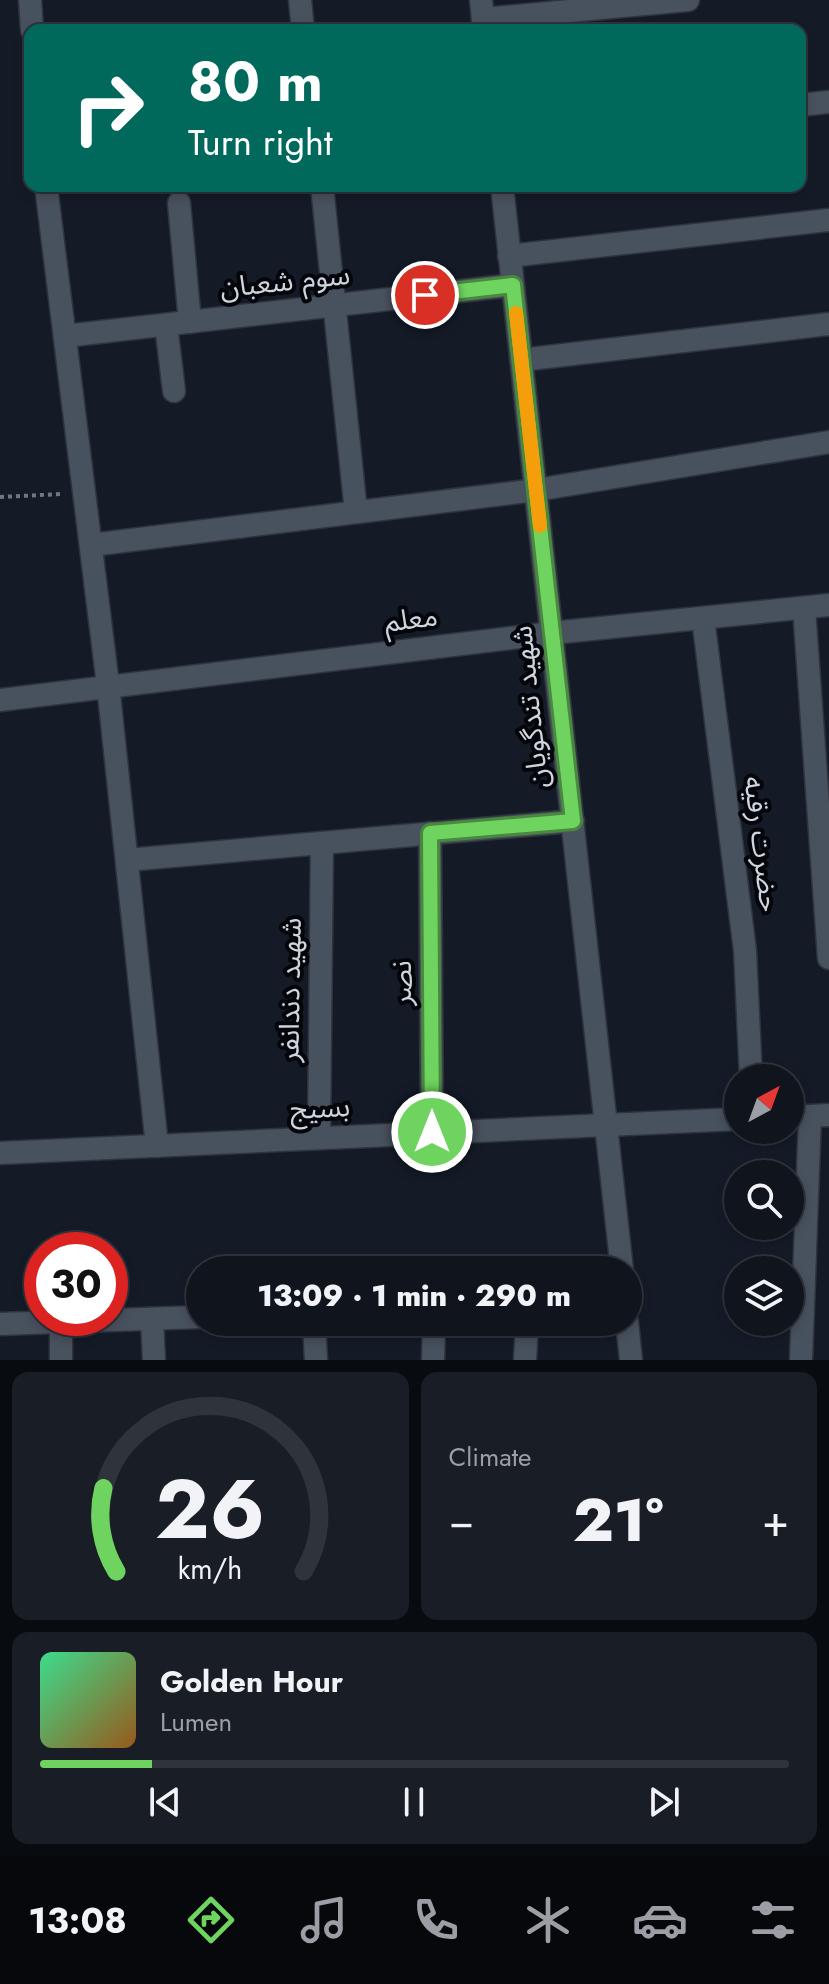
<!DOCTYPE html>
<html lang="en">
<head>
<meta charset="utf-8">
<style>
  :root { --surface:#0f141d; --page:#181d26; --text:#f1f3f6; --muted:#9b9ea4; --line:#2f333b; --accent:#6fd360 }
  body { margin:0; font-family:Jost,"Noto Sans Arabic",sans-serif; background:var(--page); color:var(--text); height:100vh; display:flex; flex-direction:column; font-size:30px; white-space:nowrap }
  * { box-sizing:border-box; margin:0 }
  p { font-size:26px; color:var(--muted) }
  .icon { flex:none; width:44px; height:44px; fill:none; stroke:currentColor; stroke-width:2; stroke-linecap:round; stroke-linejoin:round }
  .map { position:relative; height:1360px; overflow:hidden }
  .drawer { display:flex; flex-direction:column; gap:12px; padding:12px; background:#080b10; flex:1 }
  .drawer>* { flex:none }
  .hud { position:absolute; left:24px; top:24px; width:782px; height:168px; border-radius:16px; box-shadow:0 4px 12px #0003,0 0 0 2px var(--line); background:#00695c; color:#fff; overflow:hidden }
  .needle { width:52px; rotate:41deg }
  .controls { position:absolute; left:724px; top:1064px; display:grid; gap:16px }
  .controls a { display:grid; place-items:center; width:80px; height:80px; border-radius:50%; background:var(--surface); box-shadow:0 4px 12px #0003,0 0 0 2px var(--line); font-size:40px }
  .speed { position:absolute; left:24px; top:1232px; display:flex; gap:16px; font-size:40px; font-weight:700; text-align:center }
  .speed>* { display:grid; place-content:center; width:104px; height:104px; border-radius:50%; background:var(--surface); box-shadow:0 4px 12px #0003,0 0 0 2px var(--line); line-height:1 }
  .speed .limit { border:12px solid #d22; background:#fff; color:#111 }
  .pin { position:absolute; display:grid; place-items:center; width:68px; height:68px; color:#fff; margin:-34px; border:4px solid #fff; border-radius:50%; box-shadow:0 2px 8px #0007 }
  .me { position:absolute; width:88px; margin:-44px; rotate:0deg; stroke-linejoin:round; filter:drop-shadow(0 0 6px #0008) }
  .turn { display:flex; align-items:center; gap:28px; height:168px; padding:0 32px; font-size:36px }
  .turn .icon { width:104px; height:104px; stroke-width:2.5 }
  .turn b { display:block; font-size:56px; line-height:68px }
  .big { font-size:60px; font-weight:800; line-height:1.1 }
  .drawer .tile { flex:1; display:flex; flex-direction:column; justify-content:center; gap:12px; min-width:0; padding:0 28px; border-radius:16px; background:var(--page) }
  .drawer .dial { align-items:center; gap:0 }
  .dial svg { height:208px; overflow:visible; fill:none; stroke:var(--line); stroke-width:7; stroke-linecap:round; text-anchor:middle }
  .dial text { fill:var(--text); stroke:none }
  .song { display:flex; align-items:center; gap:24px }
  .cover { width:96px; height:96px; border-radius:12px; background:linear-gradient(135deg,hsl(150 70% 55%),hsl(30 70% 35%)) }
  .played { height:8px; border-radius:4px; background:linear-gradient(90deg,var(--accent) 15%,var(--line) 15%) }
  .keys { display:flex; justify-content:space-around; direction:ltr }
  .heat { display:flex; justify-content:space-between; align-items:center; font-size:44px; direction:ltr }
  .drawer .tiles { flex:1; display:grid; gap:12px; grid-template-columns:1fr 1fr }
  .tile:last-child { grid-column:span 2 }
  .trip { position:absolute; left:186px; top:1256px; width:456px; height:80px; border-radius:40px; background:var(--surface); box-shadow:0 4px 12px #0003,0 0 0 2px var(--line); font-weight:800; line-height:80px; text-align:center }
  .dock { display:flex; height:128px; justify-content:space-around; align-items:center; background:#06080c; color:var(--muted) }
  .dock .icon { width:56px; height:56px }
  .dock .on { color:var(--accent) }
  .dock b { font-size:36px; color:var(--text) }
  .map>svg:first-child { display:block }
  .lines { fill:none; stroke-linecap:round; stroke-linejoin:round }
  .minor-casing { stroke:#2f343c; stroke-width:25 }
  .tertiary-casing { stroke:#2f343c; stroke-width:25 }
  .path { stroke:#717781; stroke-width:4; stroke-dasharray:4 4; stroke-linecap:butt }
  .minor { stroke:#48515e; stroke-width:22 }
  .tertiary { stroke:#48515e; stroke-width:22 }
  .route-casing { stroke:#48893e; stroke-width:20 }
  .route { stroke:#6fd360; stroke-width:14 }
  .slow { stroke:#f59e0b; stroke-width:14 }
  .labels { text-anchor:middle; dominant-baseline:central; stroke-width:8; stroke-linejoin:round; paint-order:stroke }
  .street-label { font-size:28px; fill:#d0d5dd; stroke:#04060b }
</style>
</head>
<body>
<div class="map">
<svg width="829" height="1360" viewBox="0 0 829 1360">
  <rect width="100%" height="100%" fill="#141b27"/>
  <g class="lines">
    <defs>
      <g id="minor">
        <polyline points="30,0 32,30"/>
        <polyline points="300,0 303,30"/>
        <polyline points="483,19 688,0"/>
        <polyline points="800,105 829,102"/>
        <polyline points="46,186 108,685 157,1146"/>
        <polyline points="322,186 356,512"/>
        <polyline points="179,203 190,322"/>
        <polyline points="509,256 829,220"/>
        <polyline points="166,325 174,391"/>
        <polyline points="65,336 513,285"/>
        <polyline points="521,360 829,324"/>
        <polyline points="91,545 536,490 829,442"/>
        <polyline points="804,608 829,958"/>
        <polyline points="703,618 745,951 751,1078"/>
        <polyline points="0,700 552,633 829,605"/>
        <polyline points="430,833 432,1132"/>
        <polyline points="127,860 573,821"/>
        <polyline points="790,1117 829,1115"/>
        <polyline points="319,1138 322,843"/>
        <polyline points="0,1153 738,1119"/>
        <polyline points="152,1319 154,1360"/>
        <polyline points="61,1322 61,1360"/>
        <polyline points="314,1322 316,1360"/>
        <polyline points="0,1324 200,1317"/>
        <polyline points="433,1360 434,1322"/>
        <polyline points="525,1360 527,1322"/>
        <polyline points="801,1360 810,1116"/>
      </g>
      <g id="tertiary">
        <polyline points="481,0 484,30"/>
        <polyline points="502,186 622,1270"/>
        <polyline points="627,1322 631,1360"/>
      </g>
    </defs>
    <use href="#minor" class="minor-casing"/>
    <use href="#tertiary" class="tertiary-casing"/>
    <polyline class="path" points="0,497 62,494"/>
    <use href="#minor" class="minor"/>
    <use href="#tertiary" class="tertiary"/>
  </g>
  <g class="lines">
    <defs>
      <polyline id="route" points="425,295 513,285 573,821 430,833 432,1132"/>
    </defs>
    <use href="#route" class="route-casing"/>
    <use href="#route" class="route"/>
    <polyline class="slow" points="516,313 540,526"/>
  </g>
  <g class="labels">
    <g class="street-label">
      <text transform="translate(285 281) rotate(-6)">سوم شعبان</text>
      <text transform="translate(411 619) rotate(-7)">معلم</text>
      <text transform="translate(530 707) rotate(-96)">شهید تندگویان</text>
      <text transform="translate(762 844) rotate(83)">حضرت رقیه</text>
      <text transform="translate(401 983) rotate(-90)">نصر</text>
      <text transform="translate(290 990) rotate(-89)">شهید دندانفر</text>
      <text transform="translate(320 1108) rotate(-3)">بسیج</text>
    </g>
  </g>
</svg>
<div class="controls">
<a><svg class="needle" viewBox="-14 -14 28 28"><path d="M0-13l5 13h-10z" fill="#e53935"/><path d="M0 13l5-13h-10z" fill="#9b9ea4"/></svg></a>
<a><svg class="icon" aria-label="search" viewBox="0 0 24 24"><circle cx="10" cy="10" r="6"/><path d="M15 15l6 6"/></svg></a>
<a><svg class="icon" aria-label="layers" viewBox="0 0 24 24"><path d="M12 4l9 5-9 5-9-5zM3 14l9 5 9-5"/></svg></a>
</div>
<div class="speed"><div class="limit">30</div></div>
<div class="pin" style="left:425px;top:295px;background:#d93025"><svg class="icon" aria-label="arrive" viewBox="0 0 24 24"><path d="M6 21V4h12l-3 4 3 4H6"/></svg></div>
<svg class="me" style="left:432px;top:1132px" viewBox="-20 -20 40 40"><circle r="17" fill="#6fd360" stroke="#fff" stroke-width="3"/><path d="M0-11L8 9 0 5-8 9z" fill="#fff"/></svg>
<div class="trip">13:09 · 1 min · 290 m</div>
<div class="hud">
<div class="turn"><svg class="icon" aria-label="right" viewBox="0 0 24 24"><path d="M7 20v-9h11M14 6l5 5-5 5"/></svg><div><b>80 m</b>Turn right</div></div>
</div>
</div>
<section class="drawer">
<div class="tiles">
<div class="tile dial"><svg viewBox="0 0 100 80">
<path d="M14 69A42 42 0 1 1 86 69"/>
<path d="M14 69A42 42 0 0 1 9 37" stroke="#6fd360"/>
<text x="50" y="56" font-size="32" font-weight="700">26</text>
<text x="50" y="72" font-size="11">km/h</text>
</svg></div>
<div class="tile"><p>Climate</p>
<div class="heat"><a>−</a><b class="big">21°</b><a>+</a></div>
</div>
<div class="tile">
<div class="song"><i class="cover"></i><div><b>Golden Hour</b><p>Lumen</p></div></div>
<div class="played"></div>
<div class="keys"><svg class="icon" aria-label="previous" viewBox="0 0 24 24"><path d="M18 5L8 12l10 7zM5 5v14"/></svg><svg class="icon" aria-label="pause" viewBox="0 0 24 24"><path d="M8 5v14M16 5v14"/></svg><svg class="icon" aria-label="next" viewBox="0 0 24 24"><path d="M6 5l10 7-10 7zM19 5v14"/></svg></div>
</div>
</div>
</section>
<nav class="dock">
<b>13:08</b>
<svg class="icon on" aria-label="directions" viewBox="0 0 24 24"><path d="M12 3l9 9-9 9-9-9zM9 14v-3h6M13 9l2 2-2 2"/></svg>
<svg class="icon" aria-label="music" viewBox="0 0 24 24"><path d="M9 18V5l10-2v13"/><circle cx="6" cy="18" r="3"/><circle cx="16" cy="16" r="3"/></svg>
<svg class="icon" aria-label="phone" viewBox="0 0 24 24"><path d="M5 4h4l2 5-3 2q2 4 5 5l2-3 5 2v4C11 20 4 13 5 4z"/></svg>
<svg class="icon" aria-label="climate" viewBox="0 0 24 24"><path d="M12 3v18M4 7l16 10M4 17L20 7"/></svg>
<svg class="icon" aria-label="car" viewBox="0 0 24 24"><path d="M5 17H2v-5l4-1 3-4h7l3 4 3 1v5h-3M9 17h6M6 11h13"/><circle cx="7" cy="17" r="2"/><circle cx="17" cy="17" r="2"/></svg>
<svg class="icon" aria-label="filters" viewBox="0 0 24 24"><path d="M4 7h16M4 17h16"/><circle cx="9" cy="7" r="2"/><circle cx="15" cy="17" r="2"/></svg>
</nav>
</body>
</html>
